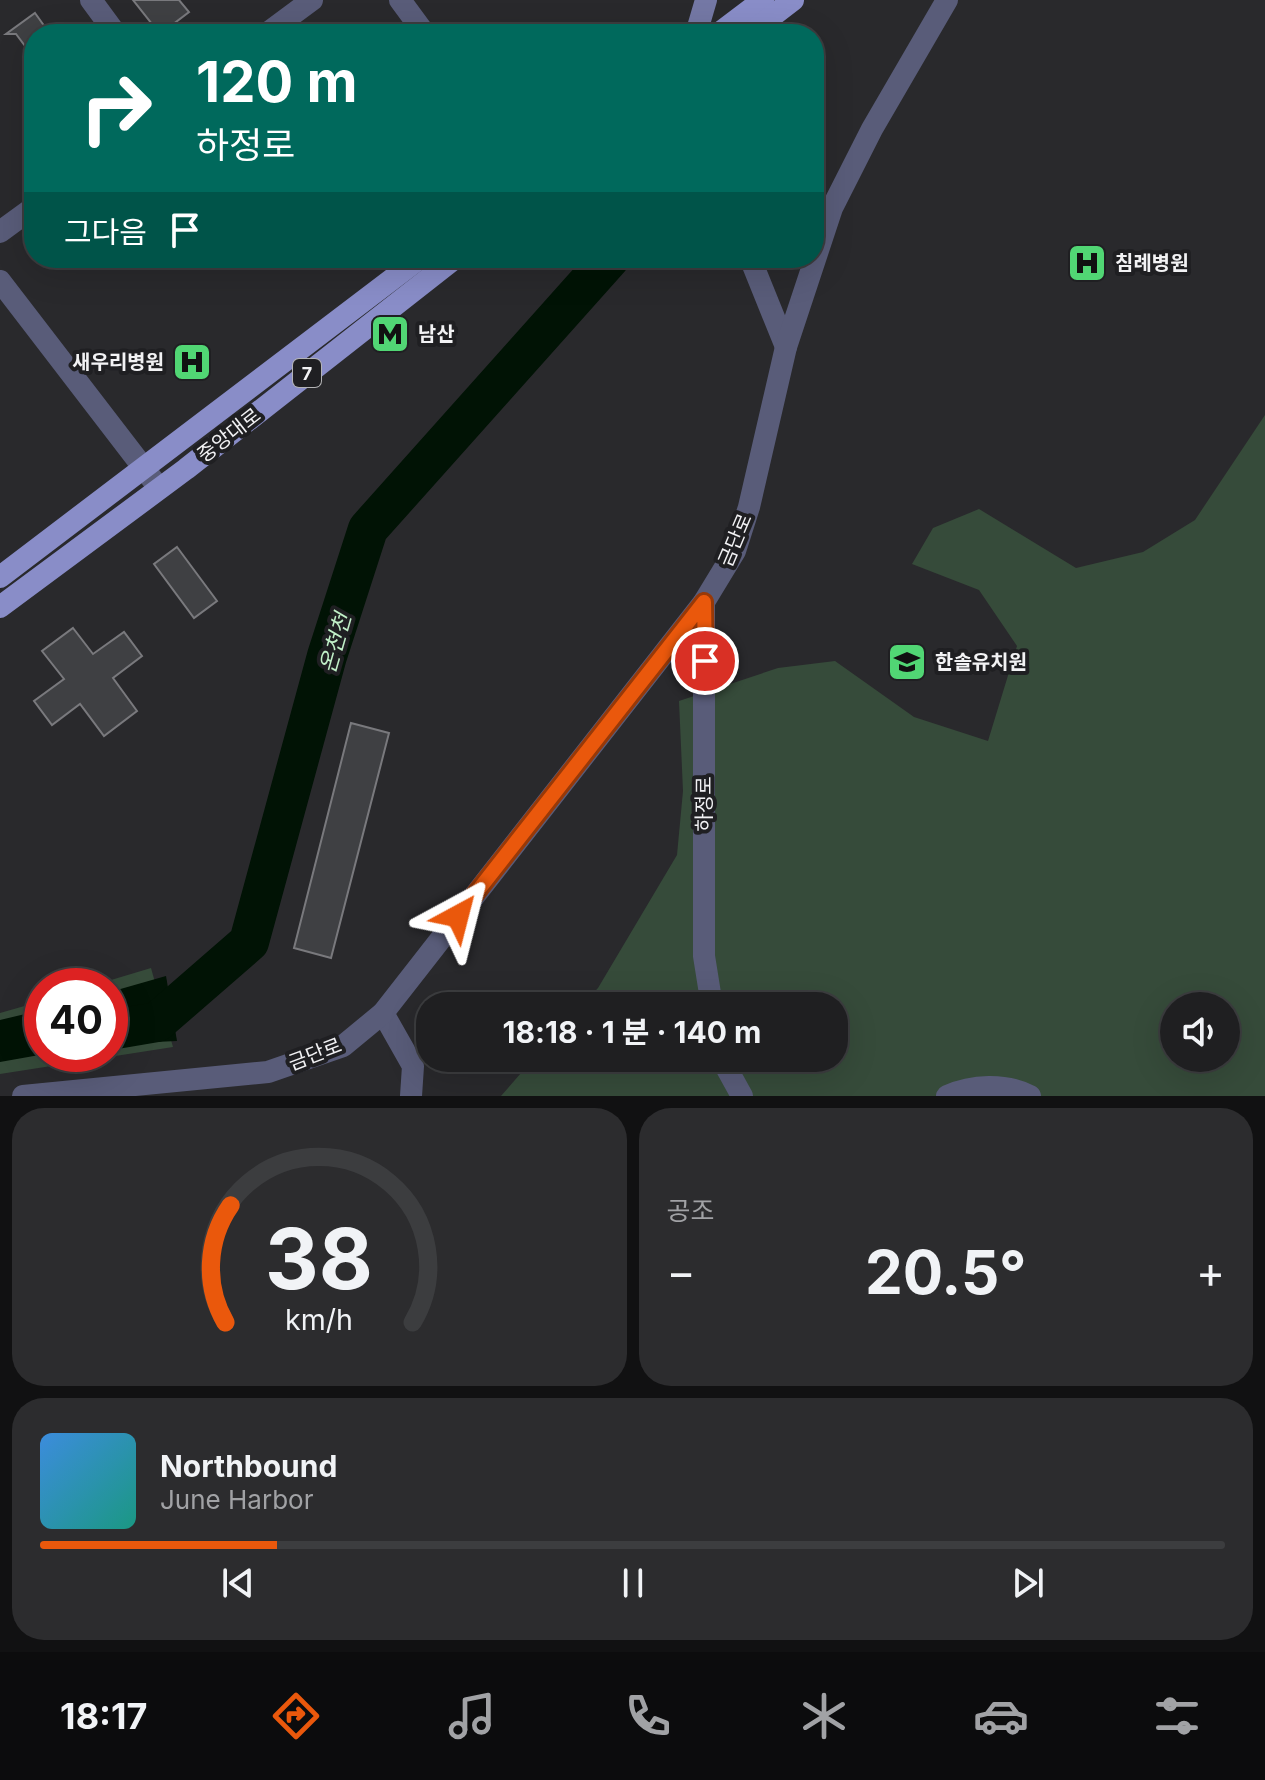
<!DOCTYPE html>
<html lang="ko">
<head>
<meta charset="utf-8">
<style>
  :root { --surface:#1f1f21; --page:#2c2c2e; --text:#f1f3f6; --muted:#a1a2a5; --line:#3c3d3f; --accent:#ea580c }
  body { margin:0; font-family:Inter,"Noto Sans KR",sans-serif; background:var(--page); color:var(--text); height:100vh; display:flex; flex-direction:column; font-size:30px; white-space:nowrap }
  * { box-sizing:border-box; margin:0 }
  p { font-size:26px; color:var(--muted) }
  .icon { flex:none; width:44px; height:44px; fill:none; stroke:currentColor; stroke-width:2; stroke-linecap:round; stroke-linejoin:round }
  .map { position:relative; height:1096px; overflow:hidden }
  .details { display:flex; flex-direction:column; gap:12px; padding:12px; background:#111112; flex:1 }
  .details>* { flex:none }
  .banner { position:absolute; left:24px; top:24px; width:800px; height:244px; border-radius:32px; box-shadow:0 8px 32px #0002,0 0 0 2px var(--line); background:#00695c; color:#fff; overflow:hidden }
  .fabs { position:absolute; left:1160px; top:992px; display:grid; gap:16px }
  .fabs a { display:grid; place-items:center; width:80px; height:80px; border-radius:50%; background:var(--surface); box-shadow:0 8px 32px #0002,0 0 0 2px var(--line); font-size:40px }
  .speed { position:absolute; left:24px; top:968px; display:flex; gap:16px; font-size:40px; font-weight:700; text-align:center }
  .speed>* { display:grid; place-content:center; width:104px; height:104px; border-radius:50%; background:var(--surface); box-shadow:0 8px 32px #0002,0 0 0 2px var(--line); line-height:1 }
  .speed .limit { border:12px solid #d22; background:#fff; color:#111 }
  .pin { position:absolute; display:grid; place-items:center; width:68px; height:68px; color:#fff; margin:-34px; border:4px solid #fff; border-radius:50%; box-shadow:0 2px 8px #0007 }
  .me { position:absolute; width:88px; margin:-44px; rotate:38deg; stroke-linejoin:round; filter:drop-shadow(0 0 6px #0008) }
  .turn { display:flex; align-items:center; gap:28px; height:168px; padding:0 40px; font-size:36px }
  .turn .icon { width:104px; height:104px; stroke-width:2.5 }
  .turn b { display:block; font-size:56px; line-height:68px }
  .then { display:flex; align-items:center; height:76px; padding:0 40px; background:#0003; gap:16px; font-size:30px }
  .big { font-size:60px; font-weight:700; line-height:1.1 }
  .details .tile { flex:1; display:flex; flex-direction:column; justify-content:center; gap:12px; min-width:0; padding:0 28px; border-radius:32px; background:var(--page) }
  .details .dial { align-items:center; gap:0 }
  .dial svg { height:208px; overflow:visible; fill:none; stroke:var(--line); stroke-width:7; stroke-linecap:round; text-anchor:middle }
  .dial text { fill:var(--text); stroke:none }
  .song { display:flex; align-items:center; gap:24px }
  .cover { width:96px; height:96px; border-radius:12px; background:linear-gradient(135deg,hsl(210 70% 55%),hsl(170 70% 35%)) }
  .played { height:8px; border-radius:4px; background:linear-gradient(90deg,var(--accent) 20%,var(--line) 20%) }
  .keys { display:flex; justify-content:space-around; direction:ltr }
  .heat { display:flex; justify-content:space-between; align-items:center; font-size:44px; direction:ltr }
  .details .tiles { flex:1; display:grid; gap:12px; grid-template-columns:1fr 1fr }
  .tile:last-child { grid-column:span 2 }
  .trip { position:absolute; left:416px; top:992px; width:432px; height:80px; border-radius:32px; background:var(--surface); box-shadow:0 8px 32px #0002,0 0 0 2px var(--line); font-weight:700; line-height:80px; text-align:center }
  .menu { display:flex; height:128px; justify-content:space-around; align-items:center; background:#0c0c0d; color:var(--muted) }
  .menu .icon { width:56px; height:56px }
  .menu .on { color:var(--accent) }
  .menu b { font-size:36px; color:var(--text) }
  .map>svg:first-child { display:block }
  .green { fill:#364b3a; fill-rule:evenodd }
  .water { fill:#011305 }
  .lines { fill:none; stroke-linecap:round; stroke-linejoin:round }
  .river { stroke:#011305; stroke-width:40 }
  .building { fill:#3f4043; stroke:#79797d; stroke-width:2 }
  .minor { stroke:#595c79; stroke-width:22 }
  .tertiary { stroke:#595c79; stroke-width:22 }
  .secondary { stroke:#7478a5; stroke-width:22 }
  .primary { stroke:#898dc8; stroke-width:22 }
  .route-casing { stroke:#983908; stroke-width:20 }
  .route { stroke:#ea580c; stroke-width:14 }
  .labels { text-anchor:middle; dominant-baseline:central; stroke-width:8; stroke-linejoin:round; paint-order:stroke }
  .shield { fill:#1f1f22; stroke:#b3b3b5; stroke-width:2 }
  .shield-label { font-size:18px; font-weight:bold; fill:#f2f2f4 }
  .poi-label { font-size:20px; font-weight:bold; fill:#f2f2f4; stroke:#1f1f22; text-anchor:start }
  .street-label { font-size:20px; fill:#f2f2f4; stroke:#1f1f22 }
  .water-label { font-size:22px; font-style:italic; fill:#c1f0c8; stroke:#1f1f22 }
</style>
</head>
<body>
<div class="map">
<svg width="1265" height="1096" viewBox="0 0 1265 1096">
  <rect width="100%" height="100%" fill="#29292c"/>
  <g class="green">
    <path d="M1265,415V1096H501L534,1058H834V1006H581L598,988L677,855L683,791L679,701L778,668L835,661L914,717L988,741L1017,646L979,590L912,564L933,528L979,509L1076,568L1143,552L1195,520ZM1174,1006H1226V1058H1174Z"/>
    <polygon points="151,968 173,1047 0,1074 0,1013 42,1001 42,1054 110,1054 110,986 91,986"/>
  </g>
  <g class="water">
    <polygon points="166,976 177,1041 110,1044 110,992"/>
    <polygon points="42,1010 42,1054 45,1054 0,1062 0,1020"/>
  </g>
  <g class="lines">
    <polyline class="river" points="110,1030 157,1022 249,942 327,656 368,529 610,258"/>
  </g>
  <g class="building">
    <polygon points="133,0 179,0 189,12 160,34"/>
    <polygon points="35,13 50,34 34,34 34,58 16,34 6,34"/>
    <polygon points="177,547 217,601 194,618 154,564"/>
    <polygon points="73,628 93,654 124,632 142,656 113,678 137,711 104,736 80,704 52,725 34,701 64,679 42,651"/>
    <polygon points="351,723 389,733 331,958 294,948"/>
  </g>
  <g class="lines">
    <g class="minor">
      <polyline points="91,0 116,34"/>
      <polyline points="400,0 425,34"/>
      <polyline points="266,34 312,0"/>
      <polyline points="0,232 34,207"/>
      <polyline points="0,281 159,488"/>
      <polyline points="383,1013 413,1066 411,1096"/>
    </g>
    <g class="tertiary">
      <polyline points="750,258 786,347"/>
      <polyline points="704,602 704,956 712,1006"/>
      <polyline points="721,1058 742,1096"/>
      <polyline points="23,1096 268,1072 343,1046 383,1013 704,602 735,551 749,507 786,347 832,208 872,129 947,0"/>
      <path d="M947,1096C972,1085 1005,1083 1030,1096"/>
    </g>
    <polyline class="secondary" points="696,34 706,0"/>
    <g class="primary">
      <polyline points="718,34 763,0"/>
      <polyline points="749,34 793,0"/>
      <polyline points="0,577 420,258"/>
      <polyline points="0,607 186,469 455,258"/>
    </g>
  </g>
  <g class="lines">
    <defs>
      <polyline id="route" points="458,916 704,602 705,661"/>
    </defs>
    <use href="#route" class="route-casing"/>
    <use href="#route" class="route"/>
  </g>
  <defs>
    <symbol id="hospital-square" viewBox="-11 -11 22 22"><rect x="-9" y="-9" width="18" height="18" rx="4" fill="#51d674" stroke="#1f1f22"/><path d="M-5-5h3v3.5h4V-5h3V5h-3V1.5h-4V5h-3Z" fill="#111"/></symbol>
    <symbol id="metro-square" viewBox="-11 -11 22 22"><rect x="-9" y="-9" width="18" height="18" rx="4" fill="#51d674" stroke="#1f1f22"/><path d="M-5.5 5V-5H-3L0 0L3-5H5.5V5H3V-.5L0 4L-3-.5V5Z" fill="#111"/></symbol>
    <symbol id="school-square" viewBox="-11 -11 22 22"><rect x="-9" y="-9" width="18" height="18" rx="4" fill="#51d674" stroke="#1f1f22"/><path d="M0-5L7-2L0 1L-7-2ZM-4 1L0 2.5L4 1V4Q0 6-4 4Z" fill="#111"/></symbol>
  </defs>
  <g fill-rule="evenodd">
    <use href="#hospital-square" x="1065" y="241" width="44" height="44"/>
    <use href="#metro-square" x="368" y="312" width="44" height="44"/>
    <use href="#hospital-square" x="170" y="340" width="44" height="44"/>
    <use href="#school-square" x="885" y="640" width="44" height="44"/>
  </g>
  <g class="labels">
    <rect class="shield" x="293" y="359" width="28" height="28" rx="6"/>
    <g class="shield-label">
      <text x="307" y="373">7</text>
    </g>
    <g class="poi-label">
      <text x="1115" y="263">침례병원</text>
      <text x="418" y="334">남산</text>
      <text x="164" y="362" text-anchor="end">새우리병원</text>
      <text x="935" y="662">한솔유치원</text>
    </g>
    <g class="street-label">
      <text transform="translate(229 435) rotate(-38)">중앙대로</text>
      <text transform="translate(735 540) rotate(-67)">금단로</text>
      <text transform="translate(704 804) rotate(-90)">하정로</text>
      <text transform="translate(315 1054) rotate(-21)">금단로</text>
    </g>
    <g class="water-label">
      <text transform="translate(335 643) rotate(-74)">온천천</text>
    </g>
  </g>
</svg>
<div class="fabs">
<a><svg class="icon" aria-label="sound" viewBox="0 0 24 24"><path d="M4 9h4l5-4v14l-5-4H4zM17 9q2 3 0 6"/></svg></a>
</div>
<div class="speed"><div class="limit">40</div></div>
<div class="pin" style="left:705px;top:661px;background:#d93025"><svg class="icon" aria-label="arrive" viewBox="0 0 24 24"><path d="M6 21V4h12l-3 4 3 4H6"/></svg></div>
<svg class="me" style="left:458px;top:916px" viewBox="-20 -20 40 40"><path d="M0-17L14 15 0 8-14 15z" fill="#ea580c" stroke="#fff" stroke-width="4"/></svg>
<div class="trip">18:18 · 1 분 · 140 m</div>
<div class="banner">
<div class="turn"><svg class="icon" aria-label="right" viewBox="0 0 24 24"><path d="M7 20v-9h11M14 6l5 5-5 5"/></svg><div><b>120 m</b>하정로</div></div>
<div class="then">그다음<svg class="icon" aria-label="arrive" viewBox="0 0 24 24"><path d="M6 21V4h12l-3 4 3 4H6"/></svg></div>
</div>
</div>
<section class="details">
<div class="tiles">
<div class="tile dial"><svg viewBox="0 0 100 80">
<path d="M14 69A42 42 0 1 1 86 69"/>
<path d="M14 69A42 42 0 0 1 16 24" stroke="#ea580c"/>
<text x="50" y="56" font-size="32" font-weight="700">38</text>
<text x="50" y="72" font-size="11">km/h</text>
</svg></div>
<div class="tile"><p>공조</p>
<div class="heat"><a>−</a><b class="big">20.5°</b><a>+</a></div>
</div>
<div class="tile">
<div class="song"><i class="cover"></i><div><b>Northbound</b><p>June Harbor</p></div></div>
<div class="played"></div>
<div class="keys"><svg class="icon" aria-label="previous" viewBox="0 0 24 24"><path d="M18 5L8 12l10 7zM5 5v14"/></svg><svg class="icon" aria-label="pause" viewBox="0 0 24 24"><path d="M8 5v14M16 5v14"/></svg><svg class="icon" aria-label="next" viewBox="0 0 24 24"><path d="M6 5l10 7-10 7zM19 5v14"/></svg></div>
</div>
</div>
</section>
<nav class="menu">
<b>18:17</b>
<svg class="icon on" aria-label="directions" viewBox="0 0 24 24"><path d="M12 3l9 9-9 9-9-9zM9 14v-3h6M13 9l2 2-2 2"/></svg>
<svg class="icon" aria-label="music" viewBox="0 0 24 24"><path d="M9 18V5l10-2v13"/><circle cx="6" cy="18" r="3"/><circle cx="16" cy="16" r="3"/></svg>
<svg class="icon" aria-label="phone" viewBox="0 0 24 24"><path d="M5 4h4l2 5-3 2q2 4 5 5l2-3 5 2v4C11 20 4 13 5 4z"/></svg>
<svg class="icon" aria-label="climate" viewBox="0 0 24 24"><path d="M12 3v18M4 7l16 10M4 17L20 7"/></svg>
<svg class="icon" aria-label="car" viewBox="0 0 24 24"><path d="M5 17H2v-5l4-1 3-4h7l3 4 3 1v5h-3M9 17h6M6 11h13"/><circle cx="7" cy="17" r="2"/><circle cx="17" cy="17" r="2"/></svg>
<svg class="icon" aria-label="filters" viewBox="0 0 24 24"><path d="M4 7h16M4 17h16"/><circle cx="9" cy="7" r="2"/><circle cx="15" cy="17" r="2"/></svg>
</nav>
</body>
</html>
